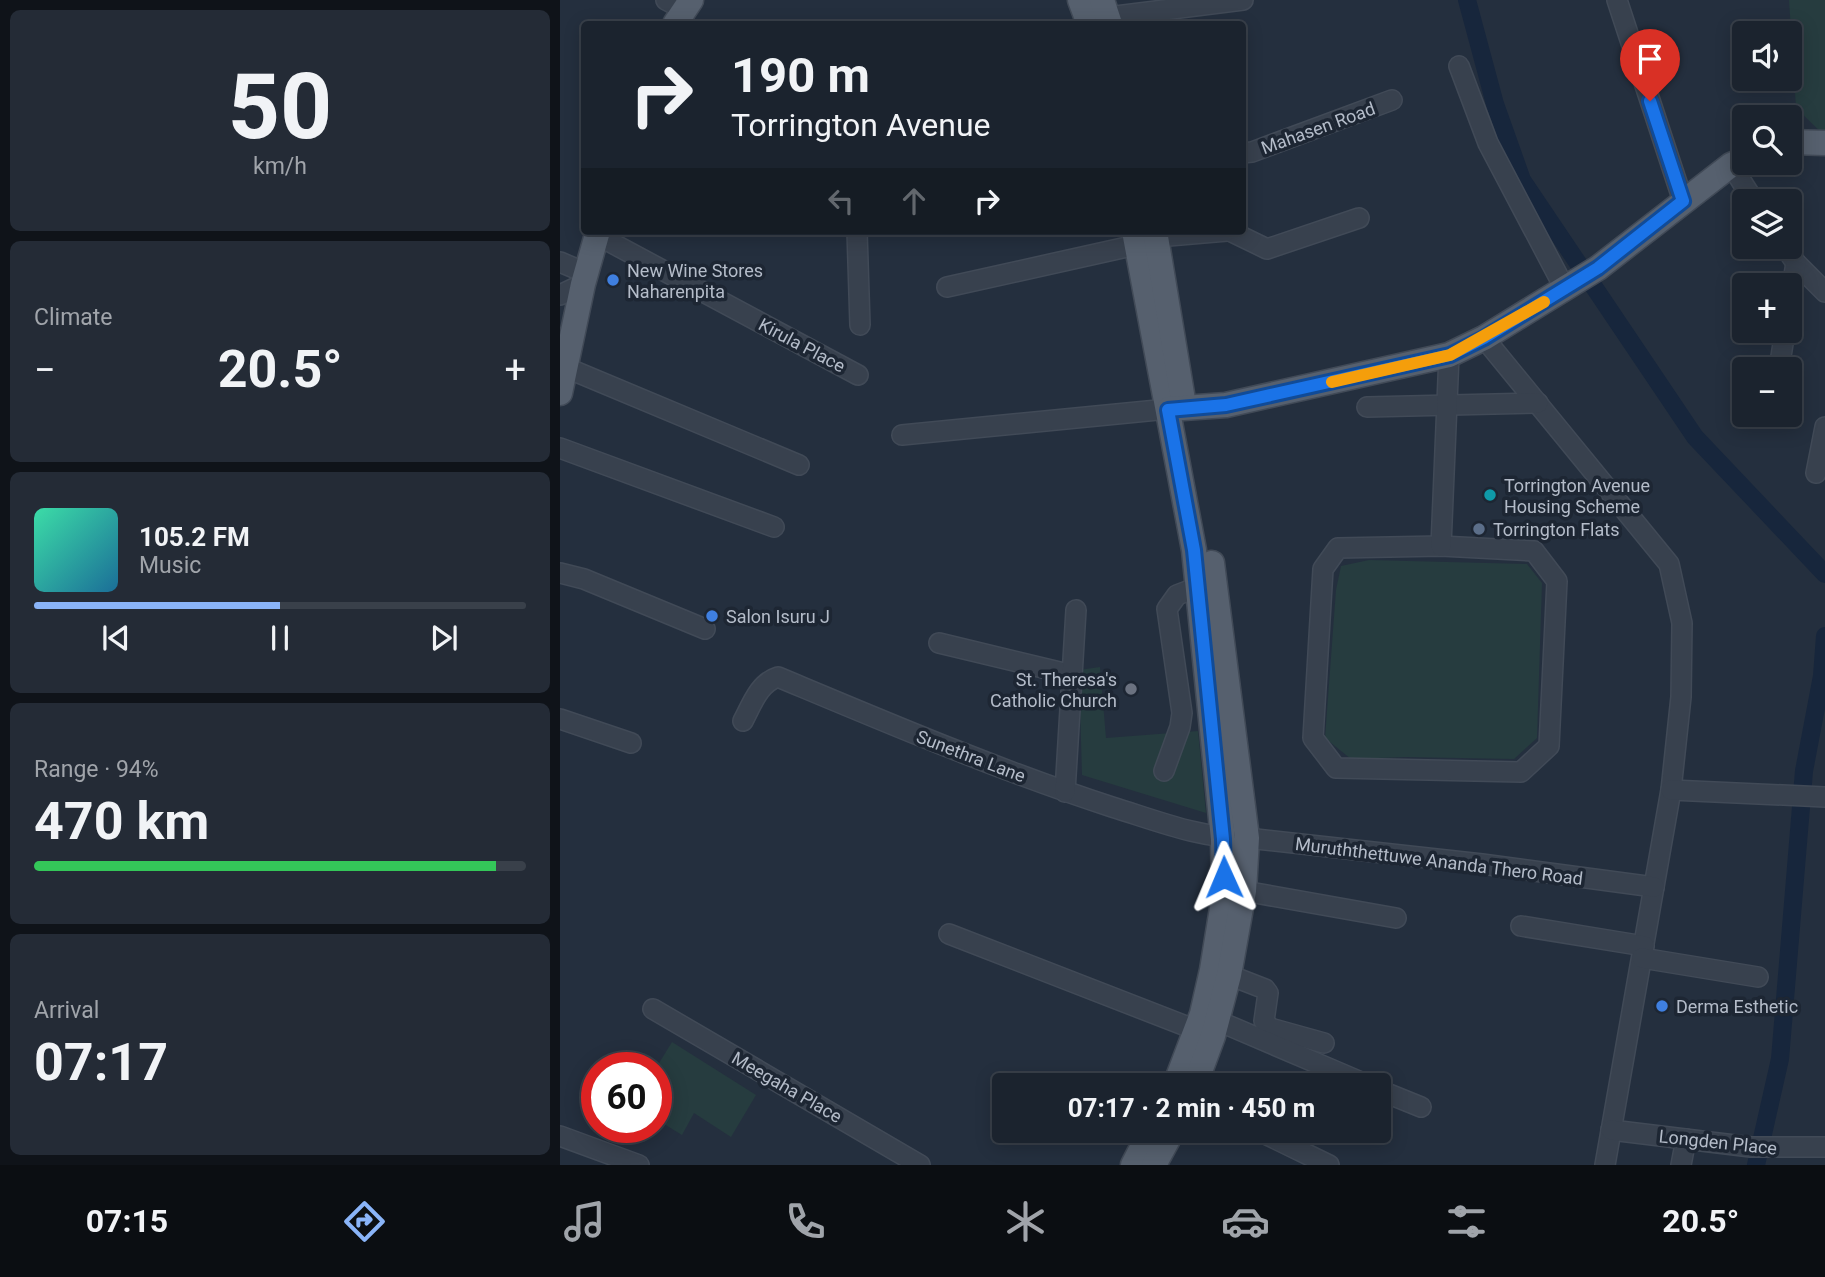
<!DOCTYPE html>
<html lang="en">
<head>
<meta charset="utf-8">
<style>
  :root { --surface:#1b232e; --page:#242b36; --text:#f1f3f6; --muted:#a0a4aa; --line:#39404a; --accent:#8ab4f8 }
  body { margin:0; font-family:Roboto,sans-serif; background:var(--page); color:var(--text); height:100vh; display:flex; flex-direction:column; font-size:26px; white-space:nowrap }
  * { box-sizing:border-box; margin:0 }
  p { font-size:23px; color:var(--muted) }
  .icon { flex:none; width:38px; height:38px; fill:none; stroke:currentColor; stroke-width:2; stroke-linecap:round; stroke-linejoin:round }
  .map { position:relative; flex:1; overflow:hidden }
  .details { display:flex; flex-direction:column; gap:10px; padding:10px; background:#0f1319; width:560px }
  .details>* { flex:none }
  .top-card { position:absolute; left:21px; top:21px; width:665px; height:214px; border-radius:7px; box-shadow:0 4px 18px #0003,0 0 0 2px var(--line); background:#1b232e; color:var(--text); overflow:hidden }
  .controls { position:absolute; left:1172px; top:21px; display:grid; gap:14px }
  .controls a { display:grid; place-items:center; width:70px; height:70px; border-radius:7px; background:var(--surface); box-shadow:0 4px 18px #0003,0 0 0 2px var(--line); font-size:35px }
  .speed { position:absolute; left:21px; top:1052px; display:flex; gap:14px; font-size:35px; font-weight:700; text-align:center }
  .speed>* { display:grid; place-content:center; width:91px; height:91px; border-radius:50%; background:var(--surface); box-shadow:0 4px 18px #0003,0 0 0 2px var(--line); line-height:1 }
  .speed .limit { border:10px solid #d22; background:#fff; color:#111 }
  .pin { position:absolute; display:grid; place-items:center; width:60px; height:60px; color:#fff; margin:-72px -30px; border-radius:50% 50% 50% 0; rotate:-45deg; box-shadow:0 0 7px #0007 }
  .pin .icon { rotate:45deg }
  .me { position:absolute; width:77px; margin:-38px; rotate:359deg; stroke-linejoin:round; filter:drop-shadow(0 0 5px #0008) }
  .turn { display:flex; align-items:center; gap:24px; height:147px; padding:0 35px; font-size:32px }
  .turn .icon { width:91px; height:91px; stroke-width:2.5 }
  .turn b { display:block; font-size:49px; line-height:60px }
  .lanes { display:flex; align-items:center; height:66px; padding:0 35px; background:#0003; justify-content:center; gap:35px; direction:ltr }
  .lanes .off { opacity:.35 }
  .big { font-size:52px; font-weight:700; line-height:1.1 }
  .details .card { flex:1; display:flex; flex-direction:column; justify-content:center; gap:10px; min-width:0; padding:0 24px; border-radius:10px; background:var(--page) }
  .details .dial { align-items:center; gap:0 }
  .dial b { font-size:91px; line-height:1 }
  .song { display:flex; align-items:center; gap:21px }
  .cover { width:84px; height:84px; border-radius:10px; background:linear-gradient(135deg,hsl(160 70% 55%),hsl(200 70% 35%)) }
  .played { height:7px; border-radius:4px; background:linear-gradient(90deg,var(--accent) 50%,var(--line) 50%) }
  .keys { display:flex; justify-content:space-around; direction:ltr }
  .heat { display:flex; justify-content:space-between; align-items:center; font-size:38px; direction:ltr }
  .charge { height:10px; border-radius:5px; background:linear-gradient(90deg,#34c759 94%,var(--line) 0) }
  .trip { position:absolute; left:432px; top:1073px; width:399px; height:70px; border-radius:7px; background:var(--surface); box-shadow:0 4px 18px #0003,0 0 0 2px var(--line); font-weight:700; line-height:70px; text-align:center }
  .dock { display:flex; height:112px; justify-content:space-around; align-items:center; background:#0b0e12; color:var(--muted) }
  .dock .icon { width:49px; height:49px }
  .dock .active { color:var(--accent) }
  .dock b { font-size:32px; color:var(--text) }
  main { display:flex; flex:1; min-height:0 }
  .map>svg:first-child { display:block }
  .green { fill:#263c3f }
  .lines { fill:none; stroke-linecap:round; stroke-linejoin:round }
  .canal { stroke:#17263c; stroke-width:18 }
  .minor-casing { stroke:#414a57; stroke-width:22 }
  .major-casing { stroke:#414a57; stroke-width:27 }
  .minor { stroke:#38414e; stroke-width:19 }
  .major { stroke:#56606e; stroke-width:24 }
  .route-casing { stroke:#114b97; stroke-width:18 }
  .route { stroke:#1a73e8; stroke-width:12 }
  .slow { stroke:#f59e0b; stroke-width:12 }
  .shop-dot { fill:#3f7fe0; stroke:#1d2633; stroke-width:2.5 }
  .culture-dot { fill:#0f9aa8; stroke:#1d2633; stroke-width:2.5 }
  .service-dot { fill:#5c6f8a; stroke:#1d2633; stroke-width:2.5 }
  .worship-dot { fill:#6b7280; stroke:#1d2633; stroke-width:2.5 }
  .labels { text-anchor:middle; dominant-baseline:central; stroke-width:7; stroke-linejoin:round; paint-order:stroke }
  .street-label { font-size:18px; fill:#b4bcc9; stroke:#1d2633 }
  .poi-label { font-size:18px; fill:#b4bcc9; stroke:#1d2633; text-anchor:start }
</style>
</head>
<body>
<main>
<section class="details">
<div class="card dial"><b>50</b><p>km/h</p></div>
<div class="card"><p>Climate</p>
<div class="heat"><a>−</a><b class="big">20.5°</b><a>+</a></div>
</div>
<div class="card">
<div class="song"><i class="cover"></i><div><b>105.2 FM</b><p>Music</p></div></div>
<div class="played"></div>
<div class="keys"><svg class="icon" aria-label="previous" viewBox="0 0 24 24"><path d="M18 5L8 12l10 7zM5 5v14"/></svg><svg class="icon" aria-label="pause" viewBox="0 0 24 24"><path d="M8 5v14M16 5v14"/></svg><svg class="icon" aria-label="next" viewBox="0 0 24 24"><path d="M6 5l10 7-10 7zM19 5v14"/></svg></div>
</div>
<div class="card"><p>Range · 94%</p><b class="big">470 km</b><div class="charge"></div></div>
<div class="card"><p>Arrival</p><b class="big">07:17</b></div>
</section>
<div class="map">
<svg width="1265" height="1165" viewBox="0 0 1265 1165">
  <rect width="100%" height="100%" fill="#242f3e"/>
  <g class="green">
    <polygon points="1229,0 1265,0 1265,136 1236,108"/>
    <polygon points="809,560 967,564 982,583 977,738 954,759 846,757 791,759 765,738 776,590 781,566"/>
    <polygon points="540,667 546,738 638,731 646,813 522,775 519,670"/>
    <polygon points="112,1042 196,1095 171,1137 134,1113 122,1135 96,1119 96,1068"/>
  </g>
  <g class="lines">
    <g class="canal">
      <polyline points="907,0 935,104 962,180 1135,437 1265,574"/>
      <polyline points="1196,1165 1220,1059 1244,771 1262,676 1265,636"/>
    </g>
    <defs>
      <g id="minor">
        <polyline points="106,0 125,10"/>
        <polyline points="1057,0 1123,201"/>
        <polyline points="548,17 683,0"/>
        <polyline points="899,66 928,143 1005,289"/>
        <polyline points="682,153 692,152 832,100"/>
        <polyline points="1171,165 1194,201"/>
        <polyline points="297,231 300,325"/>
        <polyline points="670,231 707,249 799,218"/>
        <polyline points="37,235 298,375"/>
        <polyline points="597,237 667,231"/>
        <polyline points="1225,247 1236,263 1265,292"/>
        <polyline points="0,262 26,273"/>
        <polyline points="387,287 576,245"/>
        <polyline points="0,295 23,284"/>
        <polyline points="1230,299 1236,263"/>
        <polyline points="924,338 1109,564 1122,623 1121,697 1111,790 1045,1165"/>
        <polyline points="7,368 239,465"/>
        <polyline points="1219,369 1225,331"/>
        <polyline points="807,407 978,403"/>
        <polyline points="342,435 608,409"/>
        <polyline points="0,448 214,527"/>
        <polyline points="1256,473 1265,427"/>
        <polygon points="881,546 974,551 997,581 989,746 961,772 776,768 753,738 763,569 778,548"/>
        <polyline points="881,546 889,355"/>
        <polyline points="0,573 24,579 145,629"/>
        <polyline points="379,643 512,675"/>
        <polyline points="0,719 71,743"/>
        <path d="M183,721C192,704 199,683 218,677C328,723 438,770 552,807C595,820 641,839 687,838L922,864L1094,887"/>
        <polyline points="604,771 620,727 622,713 607,609 617,595 638,587"/>
        <polyline points="1111,790 1265,797"/>
        <polyline points="505,792 516,610"/>
        <polyline points="684,891 836,918"/>
        <polyline points="961,926 1084,946"/>
        <polyline points="389,934 649,1035"/>
        <polyline points="1082,958 1198,977"/>
        <polyline points="669,975 705,989 708,993 704,1021 710,1028 764,1043"/>
        <polyline points="93,1009 360,1165"/>
        <polyline points="658,1021 808,1085"/>
        <polyline points="819,1090 861,1107"/>
        <polyline points="697,1130 769,1165"/>
        <polyline points="1051,1130 1191,1147 1265,1147"/>
        <polyline points="0,1136 79,1165"/>
        <polyline points="1121,1165 1126,1139"/>
      </g>
      <g id="major">
        <polyline points="520,0 529,24"/>
        <polyline points="542,0 550,24"/>
        <polyline points="115,24 131,0"/>
        <polyline points="1230,142 1265,143"/>
        <polyline points="574,231 634,550 663,839 664,896 652,970 642,1014 615,1085"/>
        <polyline points="595,231 624,406"/>
        <polyline points="0,393 23,284 38,231"/>
        <polyline points="609,409 666,405 889,355 924,338 1038,268 1171,165 1185,159"/>
        <polyline points="635,1085 653,1036 669,975 684,891 687,838 652,563"/>
        <polyline points="573,1165 591,1130"/>
        <polyline points="594,1165 613,1130"/>
      </g>
    </defs>
    <use href="#minor" class="minor-casing"/>
    <use href="#major" class="major-casing"/>
    <use href="#minor" class="minor"/>
    <use href="#major" class="major"/>
  </g>
  <g class="lines">
    <defs>
      <polyline id="route" points="664,877 663,839 634,550 608,410 666,405 890,355 924,338 1038,268 1123,201 1090,101"/>
    </defs>
    <use href="#route" class="route-casing"/>
    <use href="#route" class="route"/>
    <polyline class="slow" points="772,382 890,355 984,302"/>
  </g>
  <g class="shop-dot">
    <circle cx="53" cy="280" r="7"/>
    <circle cx="152" cy="616" r="7"/>
    <circle cx="1102" cy="1006" r="7"/>
  </g>
  <circle class="culture-dot" cx="930" cy="495" r="7"/>
  <circle class="service-dot" cx="919" cy="529" r="7"/>
  <circle class="worship-dot" cx="571" cy="689" r="7"/>
  <g class="labels">
    <g class="street-label">
      <text transform="translate(758 128) rotate(-20)">Mahasen Road</text>
      <text transform="translate(242 345) rotate(28)">Kirula Place</text>
      <text transform="translate(411 756) rotate(21)">Sunethra Lane</text>
      <text transform="translate(879 861) rotate(7)">Muruththettuwe Ananda Thero Road</text>
      <text transform="translate(227 1087) rotate(30)">Meegaha Place</text>
      <text transform="translate(1158 1142) rotate(6)">Longden Place</text>
    </g>
    <g class="poi-label">
      <text x="67" y="270">New Wine Stores<tspan x="67" dy="21">Naharenpita</tspan></text>
      <text x="944" y="485">Torrington Avenue<tspan x="944" dy="21">Housing Scheme</tspan></text>
      <text x="933" y="529">Torrington Flats</text>
      <text x="166" y="616">Salon Isuru J</text>
      <text x="557" y="679" text-anchor="end">St. Theresa's<tspan x="557" dy="21">Catholic Church</tspan></text>
      <text x="1116" y="1006">Derma Esthetic</text>
    </g>
  </g>
</svg>
<div class="controls">
<a><svg class="icon" aria-label="sound" viewBox="0 0 24 24"><path d="M4 9h4l5-4v14l-5-4H4zM17 9q2 3 0 6"/></svg></a>
<a><svg class="icon" aria-label="search" viewBox="0 0 24 24"><circle cx="10" cy="10" r="6"/><path d="M15 15l6 6"/></svg></a>
<a><svg class="icon" aria-label="layers" viewBox="0 0 24 24"><path d="M12 4l9 5-9 5-9-5zM3 14l9 5 9-5"/></svg></a>
<a>+</a>
<a>−</a>
</div>
<div class="speed"><div class="limit">60</div></div>
<div class="pin" style="left:1090px;top:101px;background:#d93025"><svg class="icon" aria-label="arrive" viewBox="0 0 24 24"><path d="M6 21V4h12l-3 4 3 4H6"/></svg></div>
<svg class="me" style="left:664px;top:877px" viewBox="-20 -20 40 40"><path d="M0-17L14 15 0 8-14 15z" fill="#1a73e8" stroke="#fff" stroke-width="4"/></svg>
<div class="trip">07:17 · 2 min · 450 m</div>
<div class="top-card">
<div class="turn"><svg class="icon" aria-label="right" viewBox="0 0 24 24"><path d="M7 20v-9h11M14 6l5 5-5 5"/></svg><div><b>190 m</b>Torrington Avenue</div></div>
<div class="lanes"><svg class="icon off" aria-label="left" viewBox="0 0 24 24"><path d="M17 20v-9H6M10 6l-5 5 5 5"/></svg><svg class="icon off" aria-label="ahead" viewBox="0 0 24 24"><path d="M12 20V5M6 11l6-6 6 6"/></svg><svg class="icon" aria-label="right" viewBox="0 0 24 24"><path d="M7 20v-9h11M14 6l5 5-5 5"/></svg></div>
</div>
</div>
</main>
<nav class="dock">
<b>07:15</b>
<svg class="icon active" aria-label="directions" viewBox="0 0 24 24"><path d="M12 3l9 9-9 9-9-9zM9 14v-3h6M13 9l2 2-2 2"/></svg>
<svg class="icon" aria-label="music" viewBox="0 0 24 24"><path d="M9 18V5l10-2v13"/><circle cx="6" cy="18" r="3"/><circle cx="16" cy="16" r="3"/></svg>
<svg class="icon" aria-label="phone" viewBox="0 0 24 24"><path d="M5 4h4l2 5-3 2q2 4 5 5l2-3 5 2v4C11 20 4 13 5 4z"/></svg>
<svg class="icon" aria-label="climate" viewBox="0 0 24 24"><path d="M12 3v18M4 7l16 10M4 17L20 7"/></svg>
<svg class="icon" aria-label="car" viewBox="0 0 24 24"><path d="M5 17H2v-5l4-1 3-4h7l3 4 3 1v5h-3M9 17h6M6 11h13"/><circle cx="7" cy="17" r="2"/><circle cx="17" cy="17" r="2"/></svg>
<svg class="icon" aria-label="filters" viewBox="0 0 24 24"><path d="M4 7h16M4 17h16"/><circle cx="9" cy="7" r="2"/><circle cx="15" cy="17" r="2"/></svg>
<b>20.5°</b>
</nav>
</body>
</html>
